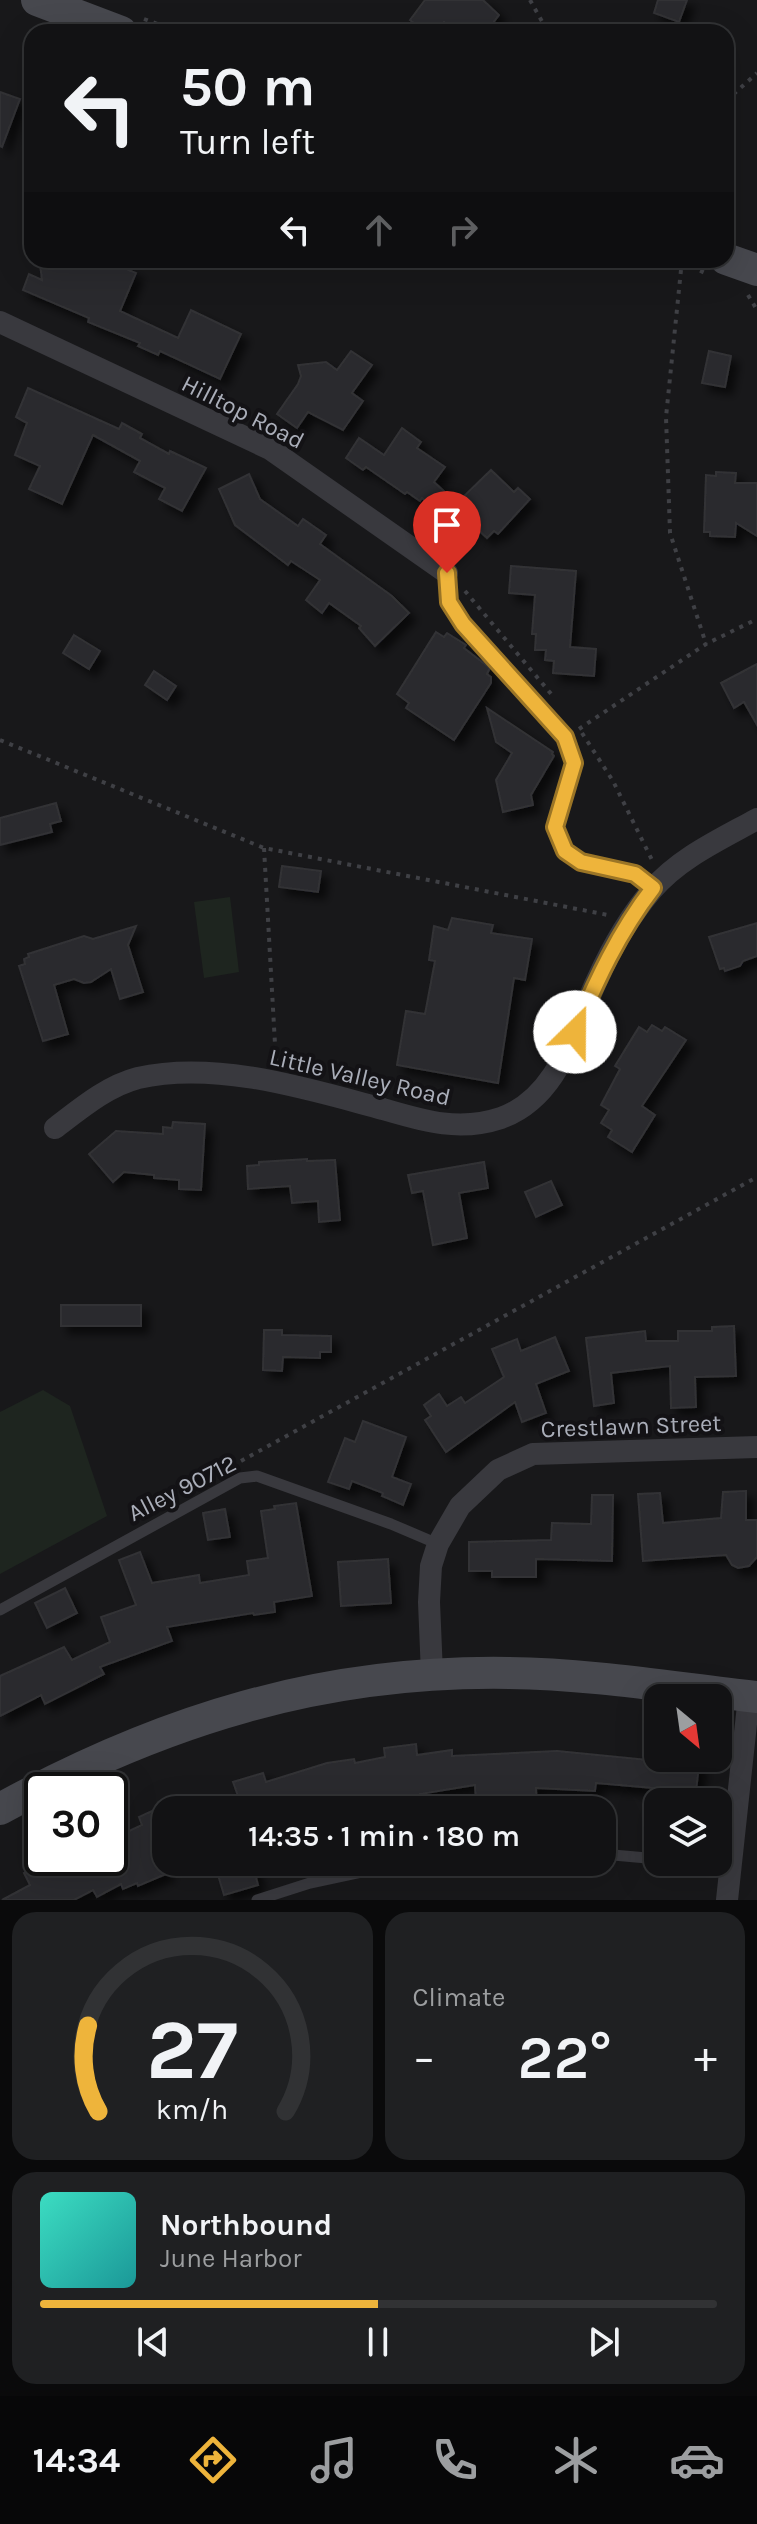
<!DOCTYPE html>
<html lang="en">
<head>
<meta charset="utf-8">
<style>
  :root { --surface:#121214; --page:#1f2022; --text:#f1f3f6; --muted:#9c9ea0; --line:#313234; --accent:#eeb43b }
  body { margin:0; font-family:Karla,sans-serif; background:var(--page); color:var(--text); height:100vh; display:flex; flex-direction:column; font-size:30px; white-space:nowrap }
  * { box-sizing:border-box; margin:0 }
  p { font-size:26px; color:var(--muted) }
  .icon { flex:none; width:44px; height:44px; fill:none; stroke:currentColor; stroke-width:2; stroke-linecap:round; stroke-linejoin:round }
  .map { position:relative; height:1900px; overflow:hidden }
  .details { display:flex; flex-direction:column; gap:12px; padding:12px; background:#0a0a0b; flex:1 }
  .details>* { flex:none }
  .top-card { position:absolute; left:24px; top:24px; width:710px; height:244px; border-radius:24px; box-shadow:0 8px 32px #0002,0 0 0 2px var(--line); background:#121214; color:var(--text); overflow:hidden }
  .needle { width:52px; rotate:151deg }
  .fabs { position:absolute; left:644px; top:1684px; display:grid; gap:16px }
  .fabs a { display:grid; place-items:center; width:88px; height:88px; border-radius:16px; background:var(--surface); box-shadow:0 8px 32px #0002,0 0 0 2px var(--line); font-size:40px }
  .speed { position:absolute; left:24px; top:1772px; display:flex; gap:16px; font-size:40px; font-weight:700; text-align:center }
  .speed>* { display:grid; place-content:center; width:104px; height:104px; border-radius:50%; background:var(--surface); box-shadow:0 8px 32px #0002,0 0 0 2px var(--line); line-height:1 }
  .speed .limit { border:4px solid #111; border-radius:12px; background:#fff; color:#111 }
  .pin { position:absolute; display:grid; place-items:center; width:68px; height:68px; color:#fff; margin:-82px -34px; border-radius:50% 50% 50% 0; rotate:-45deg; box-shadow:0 0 8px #0007 }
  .pin .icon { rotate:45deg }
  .me { position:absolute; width:88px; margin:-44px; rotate:23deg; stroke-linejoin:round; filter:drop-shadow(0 0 6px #0008) }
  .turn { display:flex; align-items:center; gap:28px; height:168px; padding:0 24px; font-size:36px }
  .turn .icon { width:104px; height:104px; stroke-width:2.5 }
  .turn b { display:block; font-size:56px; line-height:68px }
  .lanes { display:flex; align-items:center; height:76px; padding:0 24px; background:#0003; justify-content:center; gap:40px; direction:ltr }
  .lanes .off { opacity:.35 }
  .big { font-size:60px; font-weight:600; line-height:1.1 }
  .details .widget { flex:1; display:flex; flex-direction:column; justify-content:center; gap:12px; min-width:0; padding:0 28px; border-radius:24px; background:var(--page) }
  .details .dial { align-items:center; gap:0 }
  .dial svg { height:208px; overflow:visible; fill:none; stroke:var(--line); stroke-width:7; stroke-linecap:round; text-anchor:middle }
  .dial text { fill:var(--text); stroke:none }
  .song { display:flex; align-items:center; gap:24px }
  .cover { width:96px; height:96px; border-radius:12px; background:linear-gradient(135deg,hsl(170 70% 55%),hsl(180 70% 35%)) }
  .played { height:8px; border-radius:4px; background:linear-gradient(90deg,var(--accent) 50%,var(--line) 50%) }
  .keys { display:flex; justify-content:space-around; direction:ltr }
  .heat { display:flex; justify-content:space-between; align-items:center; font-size:44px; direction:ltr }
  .details .tiles { flex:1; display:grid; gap:12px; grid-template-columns:1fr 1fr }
  .widget:last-child { grid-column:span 2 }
  .trip { position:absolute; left:152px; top:1796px; width:464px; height:80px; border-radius:24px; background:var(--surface); box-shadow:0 8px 32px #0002,0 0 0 2px var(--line); font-weight:600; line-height:80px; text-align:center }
  .tabs { display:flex; height:128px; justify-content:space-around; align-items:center; background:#070708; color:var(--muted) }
  .tabs .icon { width:56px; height:56px }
  .tabs .selected { color:var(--accent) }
  .tabs b { font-size:36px; color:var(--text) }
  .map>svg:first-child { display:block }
  .green { fill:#1e251f }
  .building { fill:#2b2b2e; stroke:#323235; stroke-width:2; filter:url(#shadow) }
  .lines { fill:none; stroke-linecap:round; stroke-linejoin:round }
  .path { stroke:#3f4045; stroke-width:4; stroke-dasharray:4 6; stroke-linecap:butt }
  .lane { stroke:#39393e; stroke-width:11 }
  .street { stroke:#39393e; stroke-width:22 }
  .secondary { stroke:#47484e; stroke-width:32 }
  .route-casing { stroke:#9b7526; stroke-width:20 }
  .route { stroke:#eeb43b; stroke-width:14 }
  .labels { text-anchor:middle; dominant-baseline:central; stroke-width:8; stroke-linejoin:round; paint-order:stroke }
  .street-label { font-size:24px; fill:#aaaeb9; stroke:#131215 }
</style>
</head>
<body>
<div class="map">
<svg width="757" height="1900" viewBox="0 0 757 1900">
  <defs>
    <filter id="shadow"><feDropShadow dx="7" dy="7" stdDeviation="4" flood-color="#0009"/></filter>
  </defs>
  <rect width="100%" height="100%" fill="#18181a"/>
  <g class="green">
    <polygon points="230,897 239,972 204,978 194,902"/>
    <polygon points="43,1390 70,1406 107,1516 0,1574 0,1412"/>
  </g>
  <g class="building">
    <polygon points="425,0 483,0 499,15 486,32 457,32 444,22 436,32 425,32 410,20"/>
    <polygon points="658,0 687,0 679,22 654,13"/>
    <polygon points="0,92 20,99 2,147 0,146"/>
    <polygon points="65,260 104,260 136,273 120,311 178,338 191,310 241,334 220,379 160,351 158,355 138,346 140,343 88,322 89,318 23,290 29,274 42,280 40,264"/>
    <polygon points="351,351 372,365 352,393 363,401 343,430 308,412 297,428 277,414 298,384 301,376 298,365 326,362 337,370"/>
    <polygon points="709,351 731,356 725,387 702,383"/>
    <polygon points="28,388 119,429 122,423 142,434 140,438 169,454 170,451 206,468 182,511 159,499 165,488 134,472 140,461 93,435 62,504 29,489 40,466 15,455 27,423 16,417"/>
    <polygon points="402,428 421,442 417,448 445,467 434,482 457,503 491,470 514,492 518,488 530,499 498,534 494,531 487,538 464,517 454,528 422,498 420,501 407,492 405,494 366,467 363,470 346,458 359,438 384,455"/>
    <polygon points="716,472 736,473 735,483 757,483 757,536 736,523 735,537 710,536 710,532 704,532 706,475 716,476"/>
    <polygon points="249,474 260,499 298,526 303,519 326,535 320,544 392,596 409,613 375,646 359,628 361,626 329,603 322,613 306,600 320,580 291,561 288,565 235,525 219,489"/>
    <polygon points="511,566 576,571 570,647 596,649 594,676 553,673 554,661 545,660 546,650 535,650 536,634 532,634 535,595 509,593"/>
    <polygon points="436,632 444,637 447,633 466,645 464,648 490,668 487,674 491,677 491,683 454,740 406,708 409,703 397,694"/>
    <polygon points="74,635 100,651 89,669 63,653"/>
    <polygon points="757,664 757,725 744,702 734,708 721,683"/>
    <polygon points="154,671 176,686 167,700 145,685"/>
    <polygon points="487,708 553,752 552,754 554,756 531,795 533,805 503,812 496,780 512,753 496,742"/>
    <polygon points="56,803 61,821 50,824 52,832 0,845 0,818"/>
    <polygon points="282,866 321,871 318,892 279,887"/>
    <polygon points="452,918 493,925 491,933 532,939 525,980 514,978 498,1083 397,1065 406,1011 425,1014 435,961 429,960 434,926 448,930"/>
    <polygon points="757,923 757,956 743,961 740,966 725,971 724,968 720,969 709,937"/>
    <polygon points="136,926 128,945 143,992 120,999 111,969 91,982 84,983 74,979 54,985 68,1034 43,1041 19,966 25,964 24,959 29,957 28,954 84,936 93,939"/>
    <polygon points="652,1025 662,1031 665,1027 686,1040 642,1106 655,1115 632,1152 608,1137 612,1130 601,1123 609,1110 601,1105 620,1069 615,1066 639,1027 647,1032"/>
    <polygon points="173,1122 205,1124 201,1190 179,1189 179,1180 154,1178 154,1175 124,1172 113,1182 89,1154 116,1131 163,1134 163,1127 172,1128"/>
    <polygon points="307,1159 307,1161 335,1160 340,1220 319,1222 318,1201 292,1203 290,1186 248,1189 247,1166 259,1165 259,1162"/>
    <polygon points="484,1162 488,1188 459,1193 467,1238 433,1245 423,1191 412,1193 408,1175"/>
    <polygon points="551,1181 562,1205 536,1217 525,1192"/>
    <rect x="61" y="1305" width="80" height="21"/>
    <polygon points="734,1326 736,1376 695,1377 696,1407 671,1408 670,1366 611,1373 614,1403 594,1406 586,1338 645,1331 646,1341 678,1341 678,1331 712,1331 712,1327"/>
    <polygon points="264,1330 282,1330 282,1335 331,1336 331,1352 320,1352 320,1358 283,1357 282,1371 263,1370"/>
    <polygon points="555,1337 569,1371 536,1384 546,1413 522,1422 515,1402 446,1452 425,1420 431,1416 424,1405 439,1394 447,1406 461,1397 465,1403 504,1377 492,1349 517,1339 521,1351"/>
    <polygon points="363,1421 406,1437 392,1477 411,1484 403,1505 382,1496 383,1493 352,1481 349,1489 328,1482 345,1438 355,1442"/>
    <polygon points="746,1491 746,1520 757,1520 757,1557 749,1566 738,1568 732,1565 726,1555 643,1561 638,1494 660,1493 663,1523 721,1518 723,1492"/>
    <polygon points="592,1495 613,1495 612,1561 536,1559 536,1577 492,1577 492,1571 469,1571 469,1542 551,1540 552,1523 591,1524"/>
    <polygon points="296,1503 312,1596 274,1602 275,1612 254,1615 253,1613 167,1627 172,1641 100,1667 104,1674 45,1704 41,1695 0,1716 0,1676 64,1647 72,1660 110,1642 101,1617 136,1605 119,1560 140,1552 152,1583 199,1575 200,1583 249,1575 247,1561 268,1558 261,1511 275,1509 274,1506"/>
    <polygon points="225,1509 230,1537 208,1540 203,1513"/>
    <polygon points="388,1559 391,1603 341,1606 338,1562"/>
    <polygon points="65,1588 77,1613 47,1628 35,1603"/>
    <polygon points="416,1744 417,1755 452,1750 452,1756 557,1751 668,1762 668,1758 690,1760 689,1763 699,1764 695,1801 652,1797 653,1788 596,1783 595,1791 536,1788 537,1810 511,1810 511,1802 476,1804 475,1785 420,1794 422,1807 403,1810 400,1810 398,1796 362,1804 360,1796 311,1805 312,1810 206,1810 205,1806 238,1796 233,1782 263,1773 266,1782 327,1763 354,1759 355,1763 385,1757 384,1748"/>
    <polygon points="154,1810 166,1840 166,1874 138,1886 137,1883 123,1889 121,1884 97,1897 93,1890 74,1900 2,1900 30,1885 24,1873 51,1859 56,1868 75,1858 110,1858 110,1840 142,1825 139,1817"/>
    <polygon points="238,1862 252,1862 258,1885 224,1895 218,1875 230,1871 228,1865"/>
  </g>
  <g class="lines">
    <g class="path">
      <polyline points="530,0 548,32"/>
      <polyline points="144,19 179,32"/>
      <polyline points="726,101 757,73"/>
      <polyline points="682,260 666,417 670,533 706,644"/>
      <polyline points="682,262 705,273"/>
      <polyline points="748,295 757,310"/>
      <polyline points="465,591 552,695"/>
      <polyline points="579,729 706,644 757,619"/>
      <polyline points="582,733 613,781 653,862"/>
      <polyline points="0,740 264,848 608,915"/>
      <polyline points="264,848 276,1062"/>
      <polyline points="241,1461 757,1177"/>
    </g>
    <g class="lane">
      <polyline points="447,573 449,602 463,624 565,737 574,763 555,827 565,851 581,862 635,874 653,888"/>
      <polyline points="0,1610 240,1478 257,1476 391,1524 438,1544"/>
      <polyline points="602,1854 658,1859"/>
      <polyline points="694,1862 729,1866"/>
      <polyline points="257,1900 310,1883 408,1862"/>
    </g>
    <g class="street">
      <polyline points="0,322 270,449 447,573"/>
      <path d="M55,1128C80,1109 107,1086 138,1078C216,1060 308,1089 383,1109C424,1121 459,1132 501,1118C560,1097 574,1028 598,978C612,947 630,916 652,890C679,858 721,839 757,819"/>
      <polyline points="432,1674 429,1602 431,1566 438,1544 460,1506 498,1470 533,1454 757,1447"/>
      <polyline points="727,1900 749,1696"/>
    </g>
    <g class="secondary">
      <polyline points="37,0 121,32"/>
      <polyline points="726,259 757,270"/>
      <path d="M0,1809C162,1720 323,1670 509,1673C592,1674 675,1688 757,1697"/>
    </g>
  </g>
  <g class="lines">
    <defs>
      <path id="route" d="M447,573L449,602L463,624L565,737L574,763L555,827L565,851L581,862L635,874L653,888C619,932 596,981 575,1032"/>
    </defs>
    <use href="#route" class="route-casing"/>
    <use href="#route" class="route"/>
  </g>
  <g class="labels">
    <g class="street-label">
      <text transform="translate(243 412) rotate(27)">Hilltop Road</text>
      <text transform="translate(360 1077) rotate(13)">Little Valley Road</text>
      <text transform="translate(631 1426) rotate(-2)">Crestlawn Street</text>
      <text transform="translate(182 1488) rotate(-27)">Alley 90712</text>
    </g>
  </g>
</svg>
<div class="fabs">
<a><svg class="needle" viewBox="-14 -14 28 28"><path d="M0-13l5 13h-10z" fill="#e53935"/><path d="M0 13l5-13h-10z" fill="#9c9ea0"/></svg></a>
<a><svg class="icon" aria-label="layers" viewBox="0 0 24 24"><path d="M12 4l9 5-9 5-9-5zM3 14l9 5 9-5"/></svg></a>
</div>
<div class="speed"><div class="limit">30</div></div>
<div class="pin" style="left:447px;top:573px;background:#d93025"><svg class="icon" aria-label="arrive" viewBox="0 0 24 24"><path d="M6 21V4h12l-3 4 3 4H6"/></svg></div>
<svg class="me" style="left:575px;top:1032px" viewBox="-20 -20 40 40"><circle r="19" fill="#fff"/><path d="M0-13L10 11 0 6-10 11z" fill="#eeb43b"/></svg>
<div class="trip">14:35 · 1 min · 180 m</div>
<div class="top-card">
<div class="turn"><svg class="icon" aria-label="left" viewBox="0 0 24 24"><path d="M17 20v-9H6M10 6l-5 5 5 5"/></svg><div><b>50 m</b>Turn left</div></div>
<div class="lanes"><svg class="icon" aria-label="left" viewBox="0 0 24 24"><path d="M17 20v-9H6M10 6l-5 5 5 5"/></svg><svg class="icon off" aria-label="ahead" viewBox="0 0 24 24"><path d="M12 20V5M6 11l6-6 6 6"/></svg><svg class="icon off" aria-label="right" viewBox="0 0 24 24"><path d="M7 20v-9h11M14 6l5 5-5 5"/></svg></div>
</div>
</div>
<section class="details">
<div class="tiles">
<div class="widget dial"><svg viewBox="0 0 100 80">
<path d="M14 69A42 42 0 1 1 86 69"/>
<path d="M14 69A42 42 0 0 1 10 36" stroke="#eeb43b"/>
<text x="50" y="56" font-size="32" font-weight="700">27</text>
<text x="50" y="72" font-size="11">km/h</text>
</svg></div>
<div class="widget"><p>Climate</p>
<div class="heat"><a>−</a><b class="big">22°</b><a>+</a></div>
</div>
<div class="widget">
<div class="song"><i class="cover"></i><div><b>Northbound</b><p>June Harbor</p></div></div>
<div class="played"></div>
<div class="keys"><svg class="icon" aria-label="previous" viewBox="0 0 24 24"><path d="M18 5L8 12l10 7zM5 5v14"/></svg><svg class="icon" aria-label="pause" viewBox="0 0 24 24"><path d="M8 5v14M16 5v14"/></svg><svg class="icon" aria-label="next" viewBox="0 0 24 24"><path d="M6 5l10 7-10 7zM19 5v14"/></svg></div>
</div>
</div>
</section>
<nav class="tabs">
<b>14:34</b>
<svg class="icon selected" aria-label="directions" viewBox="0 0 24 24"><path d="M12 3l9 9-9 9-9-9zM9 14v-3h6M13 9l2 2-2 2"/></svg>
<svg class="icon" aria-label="music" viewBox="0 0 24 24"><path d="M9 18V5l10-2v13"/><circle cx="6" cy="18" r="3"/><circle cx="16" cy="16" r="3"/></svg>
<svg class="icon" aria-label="phone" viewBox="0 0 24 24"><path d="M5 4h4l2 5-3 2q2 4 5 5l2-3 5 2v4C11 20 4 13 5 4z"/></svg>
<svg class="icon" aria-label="climate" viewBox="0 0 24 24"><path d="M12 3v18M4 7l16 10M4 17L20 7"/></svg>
<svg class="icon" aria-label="car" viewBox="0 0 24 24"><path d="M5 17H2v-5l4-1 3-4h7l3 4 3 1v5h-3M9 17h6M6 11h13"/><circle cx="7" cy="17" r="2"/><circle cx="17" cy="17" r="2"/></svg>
</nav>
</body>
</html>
